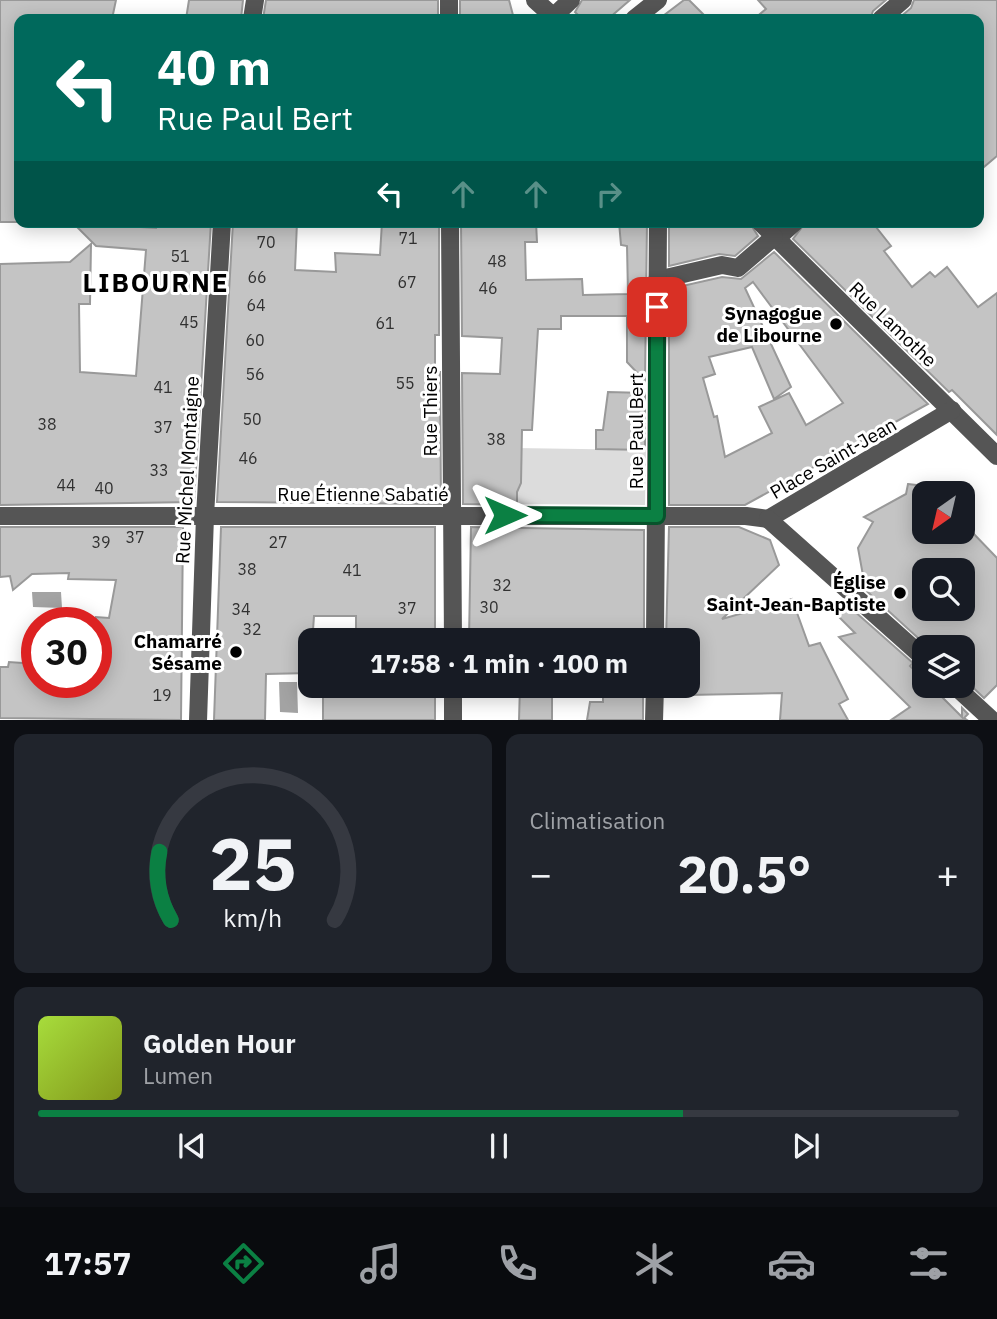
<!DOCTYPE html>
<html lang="fr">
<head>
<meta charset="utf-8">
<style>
  :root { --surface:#171b24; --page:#20242c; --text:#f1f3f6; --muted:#9ea1a6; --line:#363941; --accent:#0b8043 }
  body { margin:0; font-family:"IBM Plex Sans",sans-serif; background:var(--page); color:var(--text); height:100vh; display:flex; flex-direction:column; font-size:26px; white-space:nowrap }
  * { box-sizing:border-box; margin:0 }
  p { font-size:23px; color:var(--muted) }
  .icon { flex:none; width:38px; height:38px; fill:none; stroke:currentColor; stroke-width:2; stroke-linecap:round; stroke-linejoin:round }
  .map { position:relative; height:720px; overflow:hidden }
  .sheet { display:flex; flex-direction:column; gap:14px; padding:14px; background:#0d0f14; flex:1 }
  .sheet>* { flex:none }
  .hud { position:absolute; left:14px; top:14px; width:970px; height:214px; border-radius:14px; box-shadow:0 4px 18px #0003; background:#00695c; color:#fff; overflow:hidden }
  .needle { width:46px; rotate:214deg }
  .tools { position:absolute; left:912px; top:481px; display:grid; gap:14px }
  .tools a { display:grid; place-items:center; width:63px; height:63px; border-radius:14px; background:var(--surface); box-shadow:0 4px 18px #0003; font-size:35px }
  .speed { position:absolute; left:21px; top:607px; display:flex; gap:14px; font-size:35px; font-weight:700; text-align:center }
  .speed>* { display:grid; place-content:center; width:91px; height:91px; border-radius:50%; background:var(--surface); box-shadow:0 4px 18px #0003; line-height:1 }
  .speed .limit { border:10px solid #d22; background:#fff; color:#111 }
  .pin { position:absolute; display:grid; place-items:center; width:60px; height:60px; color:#fff; margin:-30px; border-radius:14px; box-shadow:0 4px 10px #0006 }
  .me { position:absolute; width:77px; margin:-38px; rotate:90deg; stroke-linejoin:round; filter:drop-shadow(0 0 5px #0008) }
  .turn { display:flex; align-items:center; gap:24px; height:147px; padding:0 28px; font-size:32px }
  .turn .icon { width:91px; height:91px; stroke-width:2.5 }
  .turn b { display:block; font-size:49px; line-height:60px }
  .lanes { display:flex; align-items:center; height:66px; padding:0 28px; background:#0003; justify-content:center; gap:35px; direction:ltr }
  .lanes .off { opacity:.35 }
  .big { font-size:52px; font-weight:700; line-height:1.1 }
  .sheet .tile { flex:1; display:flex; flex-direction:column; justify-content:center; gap:10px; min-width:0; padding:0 24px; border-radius:14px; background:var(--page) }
  .sheet .dial { align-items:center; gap:0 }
  .dial svg { height:182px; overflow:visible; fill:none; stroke:var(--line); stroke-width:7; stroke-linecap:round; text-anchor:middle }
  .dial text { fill:var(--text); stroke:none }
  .song { display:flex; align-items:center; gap:21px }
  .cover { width:84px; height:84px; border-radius:10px; background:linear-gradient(135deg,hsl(80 70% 55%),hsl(70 70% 35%)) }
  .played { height:7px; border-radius:4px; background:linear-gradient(90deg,var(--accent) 70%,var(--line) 70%) }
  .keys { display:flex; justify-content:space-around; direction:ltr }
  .heat { display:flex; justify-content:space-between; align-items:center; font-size:38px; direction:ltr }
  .sheet .tiles { flex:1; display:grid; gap:14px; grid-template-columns:1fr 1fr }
  .tile:last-child { grid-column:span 2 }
  .trip { position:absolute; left:298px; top:628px; width:402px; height:70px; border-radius:14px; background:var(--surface); box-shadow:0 4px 18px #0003; font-weight:700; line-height:70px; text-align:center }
  .dock { display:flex; height:112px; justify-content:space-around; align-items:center; background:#090b0e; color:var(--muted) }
  .dock .icon { width:49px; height:49px }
  .dock .active { color:var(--accent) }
  .dock b { font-size:32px; color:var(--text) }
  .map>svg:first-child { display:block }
  .green { fill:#dcdcdc }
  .water { fill:#a3a3a3 }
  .building { fill:#c4c4c4; stroke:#999; stroke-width:2; fill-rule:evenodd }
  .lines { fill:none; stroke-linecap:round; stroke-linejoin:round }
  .minor { stroke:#555; stroke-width:18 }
  .route-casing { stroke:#07532c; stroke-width:18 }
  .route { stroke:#0b8043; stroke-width:12 }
  .poi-dot { fill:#000; stroke:#fff; stroke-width:2.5 }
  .labels { text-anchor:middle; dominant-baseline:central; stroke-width:6; stroke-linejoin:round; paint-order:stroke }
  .number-label { font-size:16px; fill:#313131 }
  .poi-label { font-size:19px; font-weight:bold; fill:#000; stroke:#fff; text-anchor:end }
  .street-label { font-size:19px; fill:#000; stroke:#fff }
  .district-label { font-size:26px; font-weight:bold; letter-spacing:2px; fill:#000; stroke:#fff }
</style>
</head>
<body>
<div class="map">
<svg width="997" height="721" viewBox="0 0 997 721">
  <rect width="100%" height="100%" fill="#fff"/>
  <polygon class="green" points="516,448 646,450 645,505 517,504 517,485 521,483"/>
  <g class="water">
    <polygon points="32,592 61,592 62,608 33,607"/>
    <polygon points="279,682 297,682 298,713 280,712"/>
  </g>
  <g class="building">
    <polygon points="0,0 116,0 112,19 19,19 19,222 0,222"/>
    <polygon points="189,0 243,0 241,19 186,19"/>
    <polygon points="266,0 438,0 438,19 263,19"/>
    <polygon points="460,0 509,0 514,19 460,19"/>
    <polygon points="582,0 630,0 608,19 582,19 575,12"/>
    <polygon points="684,0 689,0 708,19 659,19"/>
    <polygon points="758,0 886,0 873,11 870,19 754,19 766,9"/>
    <polygon points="914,0 997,0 997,156 978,172 978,19 898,19 911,8"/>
    <polygon points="156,222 211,222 194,502 0,505 0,264 70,262 91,244 90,304 79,304 80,372 136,376 146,250 96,246 73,223 156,228"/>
    <polygon points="233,222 297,222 295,270 336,272 335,253 380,255 382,222 439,222 439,335 435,335 435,372 440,372 441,504 217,502"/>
    <polygon points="461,222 536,222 537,242 525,242 526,280 582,279 583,295 628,294 627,246 621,245 619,222 647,222 645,381 627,362 627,316 561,316 561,329 538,329 532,430 522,430 521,483 517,492 517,505 463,504 462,373 500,374 502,338 462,336"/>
    <polygon points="669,222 749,222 758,236 735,256 719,254 669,266"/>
    <polygon points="806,222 872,222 891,246 884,251 912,287 930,272 935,277 947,267 978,307 997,293 997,435 952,390 949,392 793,239"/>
    <path d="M774,252L928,404L745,505H669V289L722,277L741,279ZM753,282L843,403L806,425L789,393L759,407L772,433L725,457L717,416L714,417L703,378L715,374L709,357L752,347L774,399L791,387L745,288Z"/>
    <polygon points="608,392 645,393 645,450 596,449 596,430 603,430"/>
    <path d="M908,484L924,486V532H972L997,558V685L984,698L962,677V648H929L860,585L864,581L858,548L873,522L864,517L906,494ZM924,570H962V609H924Z"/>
    <polygon points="0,527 183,527 181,720 0,718 0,667 8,667 9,662 37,664 37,682 96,682 96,617 109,618 116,580 68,579 69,573 32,574 13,590 10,576 0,577"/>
    <polygon points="221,527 435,527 435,640 384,640 384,632 356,632 356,616 314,616 310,673 266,674 265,720 214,720"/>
    <polygon points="471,527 644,530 644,640 620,640 620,636 508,632 508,640 469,640"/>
    <polygon points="669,527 739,527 770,540 779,565 722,619 792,599 809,646 820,643 848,699 839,704 848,720 780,720 782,693 688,695 688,640 666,640"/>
    <polygon points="844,602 913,663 910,666 924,680 924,686 931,686 962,717 962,708 968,714 964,718 967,720 891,720 910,707 839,637 855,633 835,613"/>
    <rect x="323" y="686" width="112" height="34"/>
    <polygon points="520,686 552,686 552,720 519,720"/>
    <polygon points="603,686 643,686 643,720 587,720 590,702 603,702"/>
  </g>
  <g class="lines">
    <g class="minor">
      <polyline points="449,0 449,19"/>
      <polyline points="535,0 556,19"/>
      <polyline points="553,17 571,0"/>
      <polyline points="252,19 255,0"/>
      <polyline points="634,19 658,0"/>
      <polyline points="881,19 903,0"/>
      <polyline points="450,222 453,640"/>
      <polyline points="760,222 997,456"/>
      <polyline points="776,239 795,222"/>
      <polyline points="657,280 722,265 738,268 774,237"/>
      <polyline points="0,516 746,516 768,519"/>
      <polyline points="768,519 952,410"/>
      <polyline points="768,519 924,658"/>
      <polyline points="655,640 658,222"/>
      <polyline points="453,686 453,721"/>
      <polyline points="955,686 993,721"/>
      <polyline points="198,721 205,516 222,222"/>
      <polyline points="654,721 655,686"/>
    </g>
  </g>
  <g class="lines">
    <defs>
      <polyline id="route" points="505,515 657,516 657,307"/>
    </defs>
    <use href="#route" class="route-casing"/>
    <use href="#route" class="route"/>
  </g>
  <g class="poi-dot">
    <circle cx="836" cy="324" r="7"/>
    <circle cx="900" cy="593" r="7"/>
    <circle cx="236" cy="652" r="7"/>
  </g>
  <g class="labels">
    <g class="number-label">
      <text x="408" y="238">71</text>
      <text x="266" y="242">70</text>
      <text x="180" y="256">51</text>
      <text x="497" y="261">48</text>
      <text x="257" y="277">66</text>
      <text x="407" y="282">67</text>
      <text x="488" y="288">46</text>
      <text x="256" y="305">64</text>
      <text x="189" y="322">45</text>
      <text x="385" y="323">61</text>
      <text x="255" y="340">60</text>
      <text x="255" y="374">56</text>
      <text x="405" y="383">55</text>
      <text x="163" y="387">41</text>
      <text x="252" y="419">50</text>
      <text x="47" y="424">38</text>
      <text x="163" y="427">37</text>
      <text x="496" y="439">38</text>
      <text x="248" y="458">46</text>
      <text x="159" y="470">33</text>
      <text x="66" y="485">44</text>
      <text x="104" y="488">40</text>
      <text x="135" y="537">37</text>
      <text x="101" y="542">39</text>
      <text x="278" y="542">27</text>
      <text x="247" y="569">38</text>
      <text x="352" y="570">41</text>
      <text x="502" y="585">32</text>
      <text x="489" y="607">30</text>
      <text x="407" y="608">37</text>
      <text x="241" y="609">34</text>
      <text x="252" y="629">32</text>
      <text x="162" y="695">19</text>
    </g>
    <g class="poi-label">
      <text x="822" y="313">Synagogue<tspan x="822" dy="22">de Libourne</tspan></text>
      <text x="886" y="582">Église<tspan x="886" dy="22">Saint-Jean-Baptiste</tspan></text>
      <text x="222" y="641">Chamarré<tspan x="222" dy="22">Sésame</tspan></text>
    </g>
    <g class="street-label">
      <text transform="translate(893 324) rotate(44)">Rue Lamothe</text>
      <text transform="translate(430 411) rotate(-90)">Rue Thiers</text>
      <text transform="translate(636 431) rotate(-90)">Rue Paul Bert</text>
      <text transform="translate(833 458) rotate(-30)">Place Saint-Jean</text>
      <text transform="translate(187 470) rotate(-87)">Rue Michel Montaigne</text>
      <text x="363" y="494">Rue Étienne Sabatié</text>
    </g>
    <g class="district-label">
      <text x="156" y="282">LIBOURNE</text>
    </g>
  </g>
</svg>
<div class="tools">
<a><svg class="needle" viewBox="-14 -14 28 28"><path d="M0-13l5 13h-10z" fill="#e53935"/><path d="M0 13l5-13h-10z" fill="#9ea1a6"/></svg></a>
<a><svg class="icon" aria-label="search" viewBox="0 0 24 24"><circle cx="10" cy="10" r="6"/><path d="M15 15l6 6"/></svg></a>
<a><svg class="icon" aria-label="layers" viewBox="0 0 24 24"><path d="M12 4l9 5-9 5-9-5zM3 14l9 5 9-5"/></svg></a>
</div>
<div class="speed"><div class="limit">30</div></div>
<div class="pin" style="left:657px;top:307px;background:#d93025"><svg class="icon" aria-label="arrive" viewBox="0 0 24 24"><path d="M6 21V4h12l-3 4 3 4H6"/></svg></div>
<svg class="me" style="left:505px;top:515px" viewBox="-20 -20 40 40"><path d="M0-17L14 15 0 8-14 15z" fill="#0b8043" stroke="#fff" stroke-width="4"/></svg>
<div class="trip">17:58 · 1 min · 100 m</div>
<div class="hud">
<div class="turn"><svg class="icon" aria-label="left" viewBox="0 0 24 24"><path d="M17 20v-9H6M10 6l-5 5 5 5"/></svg><div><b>40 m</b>Rue Paul Bert</div></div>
<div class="lanes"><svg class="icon" aria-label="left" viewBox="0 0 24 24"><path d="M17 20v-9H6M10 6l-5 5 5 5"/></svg><svg class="icon off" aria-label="ahead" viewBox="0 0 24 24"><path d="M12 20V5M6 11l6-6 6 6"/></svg><svg class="icon off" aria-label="ahead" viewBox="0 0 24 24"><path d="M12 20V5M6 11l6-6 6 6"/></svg><svg class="icon off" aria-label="right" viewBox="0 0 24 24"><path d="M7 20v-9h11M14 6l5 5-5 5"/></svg></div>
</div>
</div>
<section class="sheet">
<div class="tiles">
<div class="tile dial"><svg viewBox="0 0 100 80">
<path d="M14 69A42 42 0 1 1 86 69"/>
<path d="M14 69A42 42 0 0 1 9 39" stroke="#0b8043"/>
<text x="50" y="56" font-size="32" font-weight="700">25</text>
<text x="50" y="72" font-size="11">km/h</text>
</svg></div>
<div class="tile"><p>Climatisation</p>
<div class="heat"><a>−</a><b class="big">20.5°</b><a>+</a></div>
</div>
<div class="tile">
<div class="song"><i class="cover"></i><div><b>Golden Hour</b><p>Lumen</p></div></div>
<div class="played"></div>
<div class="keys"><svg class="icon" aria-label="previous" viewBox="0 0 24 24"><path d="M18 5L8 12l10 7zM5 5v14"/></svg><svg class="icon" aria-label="pause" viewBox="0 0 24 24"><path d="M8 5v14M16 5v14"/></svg><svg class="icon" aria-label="next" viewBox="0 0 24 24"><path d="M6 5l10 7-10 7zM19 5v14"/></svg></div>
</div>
</div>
</section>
<nav class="dock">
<b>17:57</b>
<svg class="icon active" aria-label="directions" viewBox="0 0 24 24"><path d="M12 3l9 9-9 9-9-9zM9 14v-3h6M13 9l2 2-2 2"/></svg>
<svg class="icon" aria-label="music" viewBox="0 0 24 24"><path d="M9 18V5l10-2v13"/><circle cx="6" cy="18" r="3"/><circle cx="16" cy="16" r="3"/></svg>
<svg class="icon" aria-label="phone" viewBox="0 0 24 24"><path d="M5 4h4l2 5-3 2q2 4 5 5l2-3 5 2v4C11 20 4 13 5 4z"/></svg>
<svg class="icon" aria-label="climate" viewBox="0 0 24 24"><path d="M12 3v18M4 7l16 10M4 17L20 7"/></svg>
<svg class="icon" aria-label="car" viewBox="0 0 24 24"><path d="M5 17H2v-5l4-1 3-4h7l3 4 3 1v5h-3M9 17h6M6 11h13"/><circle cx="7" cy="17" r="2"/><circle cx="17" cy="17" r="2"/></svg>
<svg class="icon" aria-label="filters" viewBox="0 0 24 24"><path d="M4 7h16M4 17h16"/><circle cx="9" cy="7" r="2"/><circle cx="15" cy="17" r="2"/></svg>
</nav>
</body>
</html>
